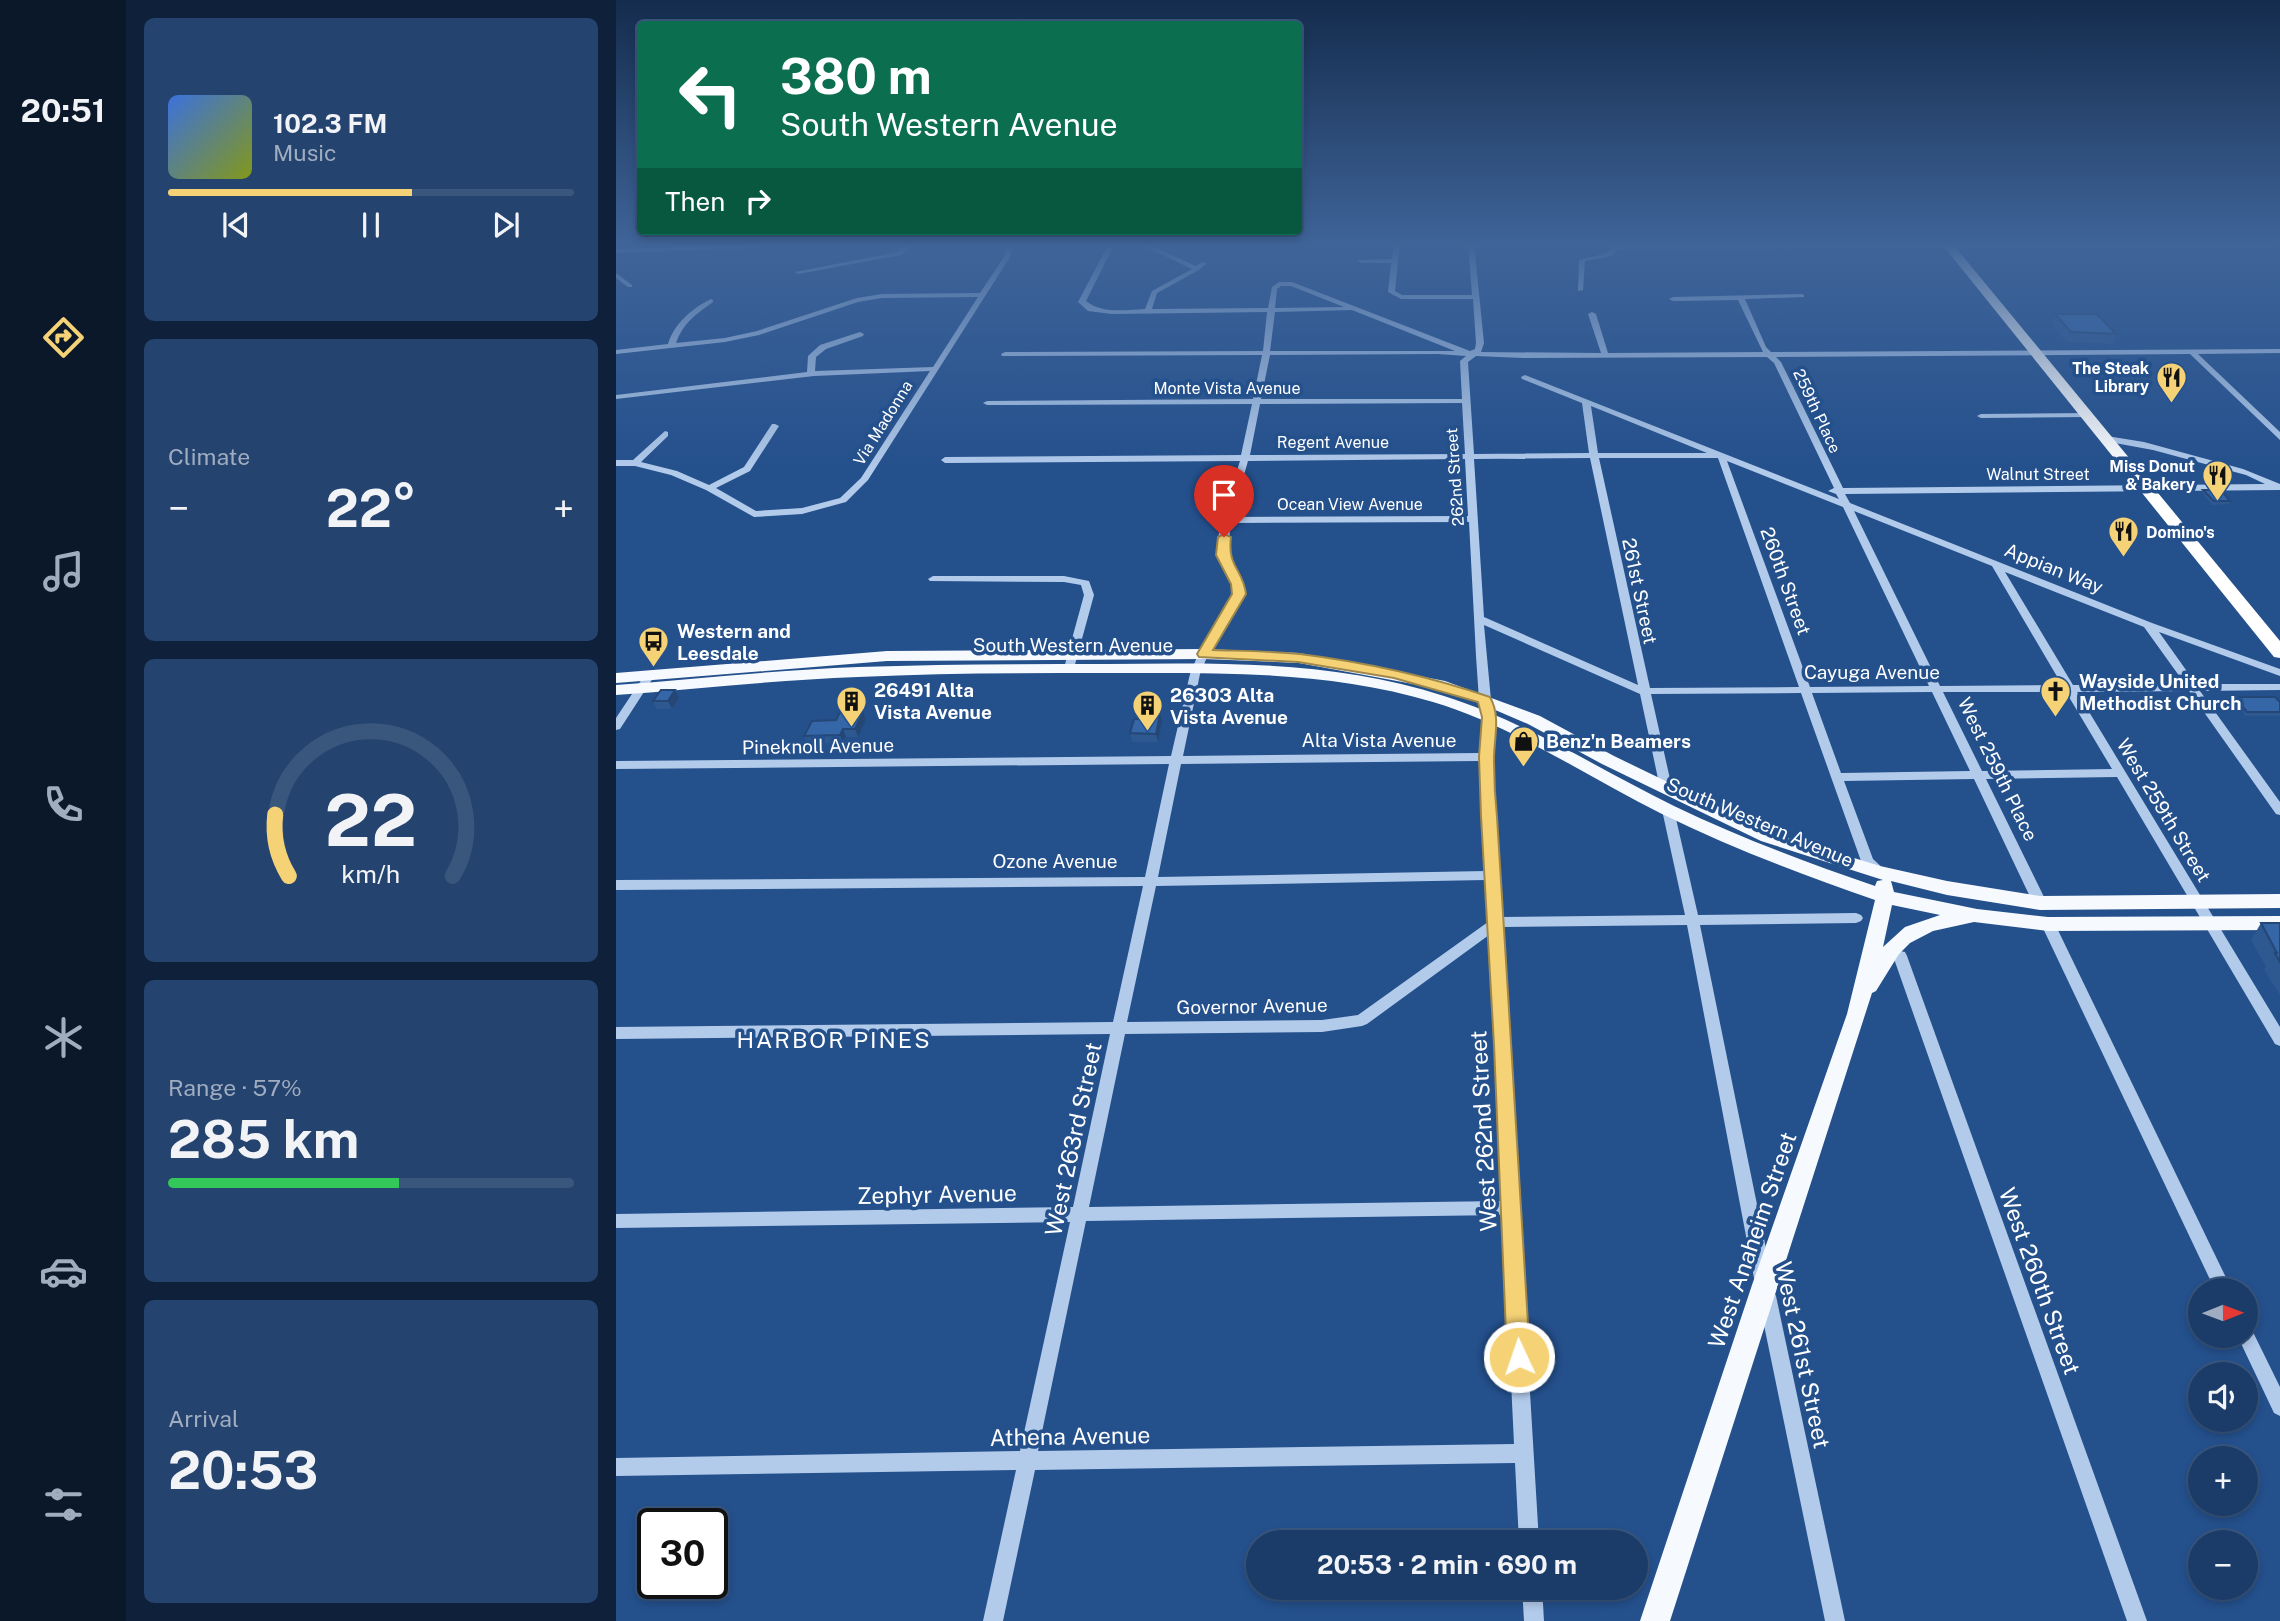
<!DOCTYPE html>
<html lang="en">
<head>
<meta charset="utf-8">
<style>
  :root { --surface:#1b3c69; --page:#24436f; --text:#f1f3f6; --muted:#a0adc0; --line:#39567d; --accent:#f5d275 }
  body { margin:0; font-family:"Public Sans",sans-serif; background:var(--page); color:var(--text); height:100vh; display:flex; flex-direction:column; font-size:26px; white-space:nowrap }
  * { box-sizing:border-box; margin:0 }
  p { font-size:23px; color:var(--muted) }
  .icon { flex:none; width:38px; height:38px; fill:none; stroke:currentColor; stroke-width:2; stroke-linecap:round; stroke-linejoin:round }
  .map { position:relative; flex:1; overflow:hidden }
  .drawer { display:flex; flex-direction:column; gap:18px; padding:18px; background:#0f213a; width:490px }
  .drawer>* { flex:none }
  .hud { position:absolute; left:21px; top:21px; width:665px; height:214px; border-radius:7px; box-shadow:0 4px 10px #0003,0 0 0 2px var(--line); background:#0b6e4f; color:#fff; overflow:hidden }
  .needle { width:46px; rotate:89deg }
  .controls { position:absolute; left:1572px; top:1278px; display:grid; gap:14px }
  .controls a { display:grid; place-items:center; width:70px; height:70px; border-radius:50%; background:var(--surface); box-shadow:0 4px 10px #0003,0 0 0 2px var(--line); font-size:35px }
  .speed { position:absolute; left:21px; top:1508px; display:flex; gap:14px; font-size:35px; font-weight:700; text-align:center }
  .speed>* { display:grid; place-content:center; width:91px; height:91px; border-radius:50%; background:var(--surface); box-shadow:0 4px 10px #0003,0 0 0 2px var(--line); line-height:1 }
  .speed .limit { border:4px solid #111; border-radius:10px; background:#fff; color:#111 }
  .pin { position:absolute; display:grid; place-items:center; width:60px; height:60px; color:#fff; margin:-72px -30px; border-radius:50% 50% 50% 0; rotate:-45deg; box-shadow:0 0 7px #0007 }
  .pin .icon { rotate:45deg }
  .me { position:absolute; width:77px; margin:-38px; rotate:357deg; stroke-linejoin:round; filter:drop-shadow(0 0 5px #0008) }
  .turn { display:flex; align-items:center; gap:24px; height:147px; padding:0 28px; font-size:32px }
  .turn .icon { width:91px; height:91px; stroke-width:2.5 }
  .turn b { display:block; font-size:49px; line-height:60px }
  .then { display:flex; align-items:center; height:66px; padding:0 28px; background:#0003; gap:14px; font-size:26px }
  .big { font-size:52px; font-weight:700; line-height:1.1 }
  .drawer .widget { flex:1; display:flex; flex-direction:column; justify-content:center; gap:10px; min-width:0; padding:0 24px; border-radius:10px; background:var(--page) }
  .drawer .dial { align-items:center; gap:0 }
  .dial svg { height:182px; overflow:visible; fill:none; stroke:var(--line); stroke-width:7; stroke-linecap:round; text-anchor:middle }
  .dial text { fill:var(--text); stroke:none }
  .song { display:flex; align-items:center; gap:21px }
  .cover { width:84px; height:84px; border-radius:10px; background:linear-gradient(135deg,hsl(220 70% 55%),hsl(70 70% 35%)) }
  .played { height:7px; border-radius:4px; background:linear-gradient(90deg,var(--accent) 60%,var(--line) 60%) }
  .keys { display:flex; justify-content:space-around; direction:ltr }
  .heat { display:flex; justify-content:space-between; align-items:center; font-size:38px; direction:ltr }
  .charge { height:10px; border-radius:5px; background:linear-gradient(90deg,#34c759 57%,var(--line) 0) }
  .trip { position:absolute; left:630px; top:1530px; width:402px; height:70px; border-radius:35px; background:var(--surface); box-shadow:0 4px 10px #0003,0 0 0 2px var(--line); font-weight:700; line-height:70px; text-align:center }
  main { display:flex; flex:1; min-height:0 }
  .dock { display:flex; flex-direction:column; width:126px; justify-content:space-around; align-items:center; background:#0b182a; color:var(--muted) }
  .dock .icon { width:49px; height:49px }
  .dock .active { color:var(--accent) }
  .dock b { font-size:32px; color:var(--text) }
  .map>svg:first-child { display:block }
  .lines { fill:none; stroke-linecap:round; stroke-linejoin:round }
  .minor { fill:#b2cbeb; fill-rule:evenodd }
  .major { fill:#f6f9fe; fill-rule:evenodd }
  .highway { fill:#fff; fill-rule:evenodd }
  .wall { fill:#2d5890 }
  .shaded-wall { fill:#244776 }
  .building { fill:#3466a8; stroke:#244776; stroke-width:2 }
  .route { fill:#f5d275; stroke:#9f884c; stroke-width:2 }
  .labels { text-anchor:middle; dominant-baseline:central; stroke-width:7; stroke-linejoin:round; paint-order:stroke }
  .far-poi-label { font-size:16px; font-weight:bold; fill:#fff; stroke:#24508c; text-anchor:end }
  .far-street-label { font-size:16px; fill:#fff; stroke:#24508c }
  .street-label { font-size:19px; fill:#fff; stroke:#24508c }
  .poi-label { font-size:19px; font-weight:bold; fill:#fff; stroke:#24508c; text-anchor:start }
  .quarter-label { font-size:23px; letter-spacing:2px; fill:#fff; stroke:#24508c }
  .near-street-label { font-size:23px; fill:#fff; stroke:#24508c }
</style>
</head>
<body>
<main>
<nav class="dock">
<b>20:51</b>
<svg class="icon active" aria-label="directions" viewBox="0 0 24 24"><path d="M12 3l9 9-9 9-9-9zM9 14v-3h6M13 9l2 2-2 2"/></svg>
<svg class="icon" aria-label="music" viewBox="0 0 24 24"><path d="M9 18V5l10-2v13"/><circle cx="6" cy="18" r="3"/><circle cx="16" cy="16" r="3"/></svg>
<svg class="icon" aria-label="phone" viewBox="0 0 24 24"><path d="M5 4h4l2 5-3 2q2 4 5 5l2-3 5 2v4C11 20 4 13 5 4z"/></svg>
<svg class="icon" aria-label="climate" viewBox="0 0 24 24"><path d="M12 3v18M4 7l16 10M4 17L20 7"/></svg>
<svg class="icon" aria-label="car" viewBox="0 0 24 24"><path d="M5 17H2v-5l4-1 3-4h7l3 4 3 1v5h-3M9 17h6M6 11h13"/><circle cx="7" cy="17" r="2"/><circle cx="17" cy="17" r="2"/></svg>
<svg class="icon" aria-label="filters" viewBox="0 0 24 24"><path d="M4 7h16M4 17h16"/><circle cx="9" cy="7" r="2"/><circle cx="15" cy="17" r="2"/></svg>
</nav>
<section class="drawer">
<div class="widget">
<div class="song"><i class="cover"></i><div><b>102.3 FM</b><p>Music</p></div></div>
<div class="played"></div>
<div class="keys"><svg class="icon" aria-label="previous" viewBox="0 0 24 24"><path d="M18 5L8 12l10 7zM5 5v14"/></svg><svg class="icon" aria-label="pause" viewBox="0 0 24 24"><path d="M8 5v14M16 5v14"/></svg><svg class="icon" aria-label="next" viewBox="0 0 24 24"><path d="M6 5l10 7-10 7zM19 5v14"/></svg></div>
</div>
<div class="widget"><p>Climate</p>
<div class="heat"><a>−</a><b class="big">22°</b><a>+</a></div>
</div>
<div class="widget dial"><svg viewBox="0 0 100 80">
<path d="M14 69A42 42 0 1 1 86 69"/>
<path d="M14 69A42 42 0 0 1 8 42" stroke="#f5d275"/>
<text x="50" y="56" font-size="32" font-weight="700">22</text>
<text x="50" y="72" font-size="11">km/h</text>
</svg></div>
<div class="widget"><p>Range · 57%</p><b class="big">285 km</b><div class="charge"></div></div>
<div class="widget"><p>Arrival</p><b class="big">20:53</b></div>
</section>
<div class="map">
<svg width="1664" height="1621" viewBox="0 0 1664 1621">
  <rect width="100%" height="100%" fill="#24508c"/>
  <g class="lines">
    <g class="minor">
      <polygon points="155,243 213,243 210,245 0,253 0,249"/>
      <polygon points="288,243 294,243 295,247 285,255 182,274 179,272 281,252 289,246"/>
      <path d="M493,243H499L470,301C486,314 510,310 529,309L536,291L576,269L521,243H530L580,266L586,262L591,263L583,270L541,293L536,309L652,308L656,287L663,282H676L854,351L859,349L860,343L857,299H785L772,292L775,263H745L742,261L743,260L776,259L778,243H784L779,291L786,295H856L852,243H858L868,343L865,352L985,353L972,314L976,312L980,314L992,353L1147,352L1122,300L1057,301L1053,299L1057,297L1186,294L1188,295V297L1129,299L1150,347L1155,352L1664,349V353L1582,354L1664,432V440L1574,354L1160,357L1165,362L1227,488L1649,484L1630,475L1537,450L1488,441L1487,439L1491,436L1528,442L1627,469L1664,484V490L1229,494L1234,503L1536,623L1664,669V676L1543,632L1580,684H1664V690L1584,691L1664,802V815L1660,814L1573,691L1461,692L1664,1027V1046L1659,1044L1501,777L1370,779L1431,903L1429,906H1419L1417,903L1358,779L1228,781L1257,859L1271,872L1270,875C1260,878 1250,869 1245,861L1185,693L1035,694L1056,788L1050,792L1044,788L1024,694L868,625L875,700L879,717L876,757L885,917L1069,915L1046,810L1052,806L1058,810L1082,915L1240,913L1245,915L1247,918L1245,921L1240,923L1084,925L1156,1278L1153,1284L1147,1286L1141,1284L1138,1278L1071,925L886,927L923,1542H903L899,1463L419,1470L387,1621H367L400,1470L0,1476V1458L404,1451L454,1222L0,1228V1214L457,1207L494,1034L0,1039V1027L497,1022L527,886L0,890V880L529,877L553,764L0,769V761L555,756L574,674L586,645L618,594C616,578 602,566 601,553C600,530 617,484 624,461L329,463L325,460L329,457L625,455L636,404L371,405L367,403L371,401L637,399L646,355L386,356L385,354L389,352L647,351L651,312L496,314L472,311L462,302ZM665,286H675L728,307L659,308L661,289ZM736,310L839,351H654L659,312ZM822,354L850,356L844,361L846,399H645L654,355ZM860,356L907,358L1151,357L1158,363L1218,488L1212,491L1220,494L1223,499L909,375L905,377L906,379L966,403L973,453L858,454L852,362ZM846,403L849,454L634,455L644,404ZM975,406L1091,453H982ZM974,458L1022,685L868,617L858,459ZM983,458H1102L1183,687L1034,688ZM849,459L852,516L616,517L632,461ZM1111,461L1227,507L1313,686L1194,687ZM1238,511L1376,566L1446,685L1324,686ZM853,522L860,656L863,700L867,717L864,753L567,756L584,674L596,645L628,594L627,584L611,555L615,523ZM1389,572L1528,627L1569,684L1457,685ZM1316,692L1354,771L1225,773L1196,693ZM1327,692H1450L1496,769L1366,771ZM864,761L870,871L542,877L565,764ZM870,880L872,922L742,1015L706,1020L511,1022L540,886ZM873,935L886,1201L473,1207L509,1034L706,1032L746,1026L751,1024ZM887,1215L898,1444L422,1451L470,1221Z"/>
      <polygon points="986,243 1001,245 1664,243 1664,246 1002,249 995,256 969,261 967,290 962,291 963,260 991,253 996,248"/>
      <path d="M390,249L395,250L394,257L252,480L230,502L186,514L138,517L90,490L55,475L19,466H0V460H17L49,431L52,432V436L25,462L61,471L93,485L128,467L156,424H159L163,426L134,471L100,488L140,511L186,508L224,498L245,478L314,371L198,376L0,399V395L191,372L192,356L204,345L244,332L248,334L247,336L210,349L200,357L199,371L317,367L362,297L266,298L242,302L143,335L109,342L0,354V350L52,344C58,324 76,308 95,299L97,300V302C81,313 66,324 60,343L109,338L141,331L241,298L266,294L364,293L388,257Z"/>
      <polygon points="0,273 16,285 16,287 12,287 0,278"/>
      <polygon points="1475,413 1476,415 1472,417 1365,418 1361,416 1365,414"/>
      <polygon points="317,576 448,576 473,581 478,595 458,668 453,671 448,668 468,595 465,585 448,582 314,581 312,579"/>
      <polygon points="34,672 39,675 4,729 0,730 0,718 30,673"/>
      <polygon points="1432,919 1437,921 1439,924 1616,1290 1599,1290 1425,924 1427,921"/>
      <polygon points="1284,951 1289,952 1291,956 1531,1621 1511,1621 1277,956 1279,952"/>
      <polygon points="1151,1288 1157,1290 1160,1296 1229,1621 1209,1621 1142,1296 1145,1290"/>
      <polygon points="1629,1326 1635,1328 1664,1387 1664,1416 1658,1413 1621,1335 1629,1335"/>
      <polygon points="906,1587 926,1587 928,1621 908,1621"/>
    </g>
    <path class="major" d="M588,649L683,653L829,681L924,716L998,756L1157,833L1264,866L1331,881L1424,896L1664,894V908L1424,910L1331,895L1275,881L1278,892L1361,909L1432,917L1664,916V930L1432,931L1358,922L1317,931L1294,943L1283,954L1260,991L1256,993L1054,1621H1024L1136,1285L1231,1014L1259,900C1187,875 1115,848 1046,814C970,776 899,727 817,702C711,670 601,673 491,673C408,673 325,673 242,677C161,680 81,689 0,695V685C80,679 161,670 242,667C325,664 408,664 491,664C603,663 719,660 828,696C910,722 981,768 1058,806C1123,837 1191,863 1259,886L1261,881L1267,880L1145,841L986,764L912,724L863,703L819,688L683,663L588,659L271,661L0,683V673L271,651ZM1276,905L1324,915L1289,927L1267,947Z"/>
    <polygon class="highway" points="1325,243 1336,243 1664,641 1664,658 1658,657"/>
  </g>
  <g class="wall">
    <polygon points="1439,314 1500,334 1497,344 1451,342 1436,324"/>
    <polygon points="1587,490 1614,501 1613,504 1596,505 1586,493"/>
    <polygon points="1620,697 1664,702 1664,716 1629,716 1618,701"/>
    <polygon points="63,698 56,709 41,709 37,701"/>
    <polygon points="247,712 250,720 242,737 230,737 227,743 191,744 188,736 220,720"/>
    <polygon points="532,719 546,722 542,742 516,742 514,733"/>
    <polygon points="1645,923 1664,923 1664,995 1648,970 1650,967 1635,940"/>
  </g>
  <g class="shaded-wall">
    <polygon points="59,690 63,698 56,709 52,701"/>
    <polygon points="247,712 250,720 242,737 239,729"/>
    <polygon points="544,714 546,722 542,742 540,734"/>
    <polygon points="227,729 230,737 227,743 224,735"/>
  </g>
  <g class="building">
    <polygon points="1439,314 1481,314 1500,334 1455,332"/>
    <polygon points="1587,490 1605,490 1614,501 1598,501"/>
    <polygon points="45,690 59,690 52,701 37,701"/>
    <polygon points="1620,697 1659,697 1664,702 1664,712 1631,712"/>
    <polygon points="224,712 247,712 239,729 227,729 224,735 188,736 196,721 220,720"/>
    <polygon points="533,714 544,714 540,734 514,733 518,719 532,719"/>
    <polygon points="1645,923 1664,923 1664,962 1659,953 1661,953"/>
  </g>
  <linearGradient id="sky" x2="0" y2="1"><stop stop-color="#142c4d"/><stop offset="0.52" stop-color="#3f6499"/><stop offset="1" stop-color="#3f6499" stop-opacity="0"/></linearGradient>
  <rect width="1664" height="470" fill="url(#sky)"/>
  <path class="route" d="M608,534L615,537C611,567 627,569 630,594L597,650C626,651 655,651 684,654C748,662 812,676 874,697C885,716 878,738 878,759C878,778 879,798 881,817C892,997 904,1177 914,1357L911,1365L903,1369L894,1365L891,1357L878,1045L865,816L863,757L866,717L862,702L778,678L682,662L583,657L581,654L616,594L615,584L600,555L602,537Z"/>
  <defs>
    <symbol id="restaurant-pin" viewBox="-11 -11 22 30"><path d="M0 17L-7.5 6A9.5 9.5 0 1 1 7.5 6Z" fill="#f5d275" stroke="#24508c"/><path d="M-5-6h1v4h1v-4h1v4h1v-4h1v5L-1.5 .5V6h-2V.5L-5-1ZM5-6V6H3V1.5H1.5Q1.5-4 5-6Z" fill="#111"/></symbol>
    <symbol id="bus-pin" viewBox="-11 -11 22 30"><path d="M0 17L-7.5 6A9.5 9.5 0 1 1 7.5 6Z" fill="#f5d275" stroke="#24508c"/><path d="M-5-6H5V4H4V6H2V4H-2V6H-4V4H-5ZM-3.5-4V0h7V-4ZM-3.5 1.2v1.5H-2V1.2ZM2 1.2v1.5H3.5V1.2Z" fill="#111"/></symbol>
    <symbol id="church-pin" viewBox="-11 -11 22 30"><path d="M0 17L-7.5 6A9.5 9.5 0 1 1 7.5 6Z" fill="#f5d275" stroke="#24508c"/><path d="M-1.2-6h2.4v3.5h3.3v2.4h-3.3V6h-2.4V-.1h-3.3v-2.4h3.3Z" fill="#111"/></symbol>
    <symbol id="building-pin" viewBox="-11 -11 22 30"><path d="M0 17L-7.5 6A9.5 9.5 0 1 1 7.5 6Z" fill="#f5d275" stroke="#24508c"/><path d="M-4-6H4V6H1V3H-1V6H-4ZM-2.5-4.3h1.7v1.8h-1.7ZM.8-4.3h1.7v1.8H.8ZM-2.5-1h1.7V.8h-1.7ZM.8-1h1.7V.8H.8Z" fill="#111"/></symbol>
    <symbol id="shop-pin" viewBox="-11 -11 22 30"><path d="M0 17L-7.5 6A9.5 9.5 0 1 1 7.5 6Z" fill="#f5d275" stroke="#24508c"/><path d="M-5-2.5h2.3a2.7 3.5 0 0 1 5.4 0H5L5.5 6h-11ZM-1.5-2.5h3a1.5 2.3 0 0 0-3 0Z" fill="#111"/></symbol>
  </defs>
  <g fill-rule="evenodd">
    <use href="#restaurant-pin" x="1538" y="360" width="35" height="47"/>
    <use href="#restaurant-pin" x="1584" y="458" width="35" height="47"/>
    <use href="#restaurant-pin" x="1490" y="514" width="35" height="47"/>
    <use href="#bus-pin" x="20" y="624" width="35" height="47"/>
    <use href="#church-pin" x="1422" y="674" width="35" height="47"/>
    <use href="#building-pin" x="218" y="684" width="35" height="47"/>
    <use href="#building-pin" x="514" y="688" width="35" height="47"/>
    <use href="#shop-pin" x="890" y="724" width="35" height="47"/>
  </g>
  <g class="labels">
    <g class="far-poi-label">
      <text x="1533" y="368">The Steak<tspan x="1533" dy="18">Library</tspan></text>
      <text x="1579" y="466">Miss Donut<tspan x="1579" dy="18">&amp; Bakery</tspan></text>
      <text x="1530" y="532" text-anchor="start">Domino's</text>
    </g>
    <g class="far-street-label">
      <text x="611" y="388">Monte Vista Avenue</text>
      <text transform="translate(1201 411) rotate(65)">259th Place</text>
      <text transform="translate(267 423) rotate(-58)">Via Madonna</text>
      <text x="717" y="442">Regent Avenue</text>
      <text x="1422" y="474">Walnut Street</text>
      <text transform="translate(839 477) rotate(-94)">262nd Street</text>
      <text x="734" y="504">Ocean View Avenue</text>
    </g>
    <g class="street-label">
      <text transform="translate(1438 568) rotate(22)">Appian Way</text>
      <text transform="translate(1170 581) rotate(70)">260th Street</text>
      <text transform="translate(1024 591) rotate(78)">261st Street</text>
      <text x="457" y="645">South Western Avenue</text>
      <text x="1256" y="672">Cayuga Avenue</text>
      <text x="763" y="740">Alta Vista Avenue</text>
      <text transform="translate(202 746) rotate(-1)">Pineknoll Avenue</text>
      <text transform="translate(1382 769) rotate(64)">West 259th Place</text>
      <text transform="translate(1548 810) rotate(59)">West 259th Street</text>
      <text transform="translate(1144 822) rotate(23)">South Western Avenue</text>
      <text x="439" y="861">Ozone Avenue</text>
      <text transform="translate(636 1006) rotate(-1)">Governor Avenue</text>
    </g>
    <g class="poi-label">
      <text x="61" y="631">Western and<tspan x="61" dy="22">Leesdale</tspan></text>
      <text x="1463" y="681">Wayside United<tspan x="1463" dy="22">Methodist Church</tspan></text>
      <text x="258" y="690">26491 Alta<tspan x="258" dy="22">Vista Avenue</tspan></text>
      <text x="554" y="695">26303 Alta<tspan x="554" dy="22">Vista Avenue</tspan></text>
      <text x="930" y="741">Benz'n Beamers</text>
    </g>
    <g class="quarter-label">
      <text x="218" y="1039">HARBOR PINES</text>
    </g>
    <g class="near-street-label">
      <text transform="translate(867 1131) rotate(-93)">West 262nd Street</text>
      <text transform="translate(457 1139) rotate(-78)">West 263rd Street</text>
      <text transform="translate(321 1194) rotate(-1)">Zephyr Avenue</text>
      <text transform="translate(1136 1240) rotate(-71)">West Anaheim Street</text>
      <text transform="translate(1424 1281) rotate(70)">West 260th Street</text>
      <text transform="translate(1187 1355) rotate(78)">West 261st Street</text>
      <text transform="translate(454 1436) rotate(-1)">Athena Avenue</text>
    </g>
  </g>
</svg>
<div class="controls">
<a><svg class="needle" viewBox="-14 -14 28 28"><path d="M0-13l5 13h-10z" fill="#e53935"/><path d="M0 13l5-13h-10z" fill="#a0adc0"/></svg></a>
<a><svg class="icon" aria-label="sound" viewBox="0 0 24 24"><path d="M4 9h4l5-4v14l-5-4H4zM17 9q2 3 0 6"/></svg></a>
<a>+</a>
<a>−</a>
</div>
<div class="speed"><div class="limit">30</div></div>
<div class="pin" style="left:608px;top:537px;background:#d93025"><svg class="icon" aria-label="arrive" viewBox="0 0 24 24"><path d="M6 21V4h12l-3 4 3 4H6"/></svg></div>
<svg class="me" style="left:903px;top:1357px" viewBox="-20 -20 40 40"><circle r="17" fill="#f5d275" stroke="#fff" stroke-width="3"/><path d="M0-11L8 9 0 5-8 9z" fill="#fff"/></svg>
<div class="trip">20:53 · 2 min · 690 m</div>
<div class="hud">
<div class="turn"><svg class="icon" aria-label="left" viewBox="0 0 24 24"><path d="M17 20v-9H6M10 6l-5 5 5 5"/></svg><div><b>380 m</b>South Western Avenue</div></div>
<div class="then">Then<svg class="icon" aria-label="right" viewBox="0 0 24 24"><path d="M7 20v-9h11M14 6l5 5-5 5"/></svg></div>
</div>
</div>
</main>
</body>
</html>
